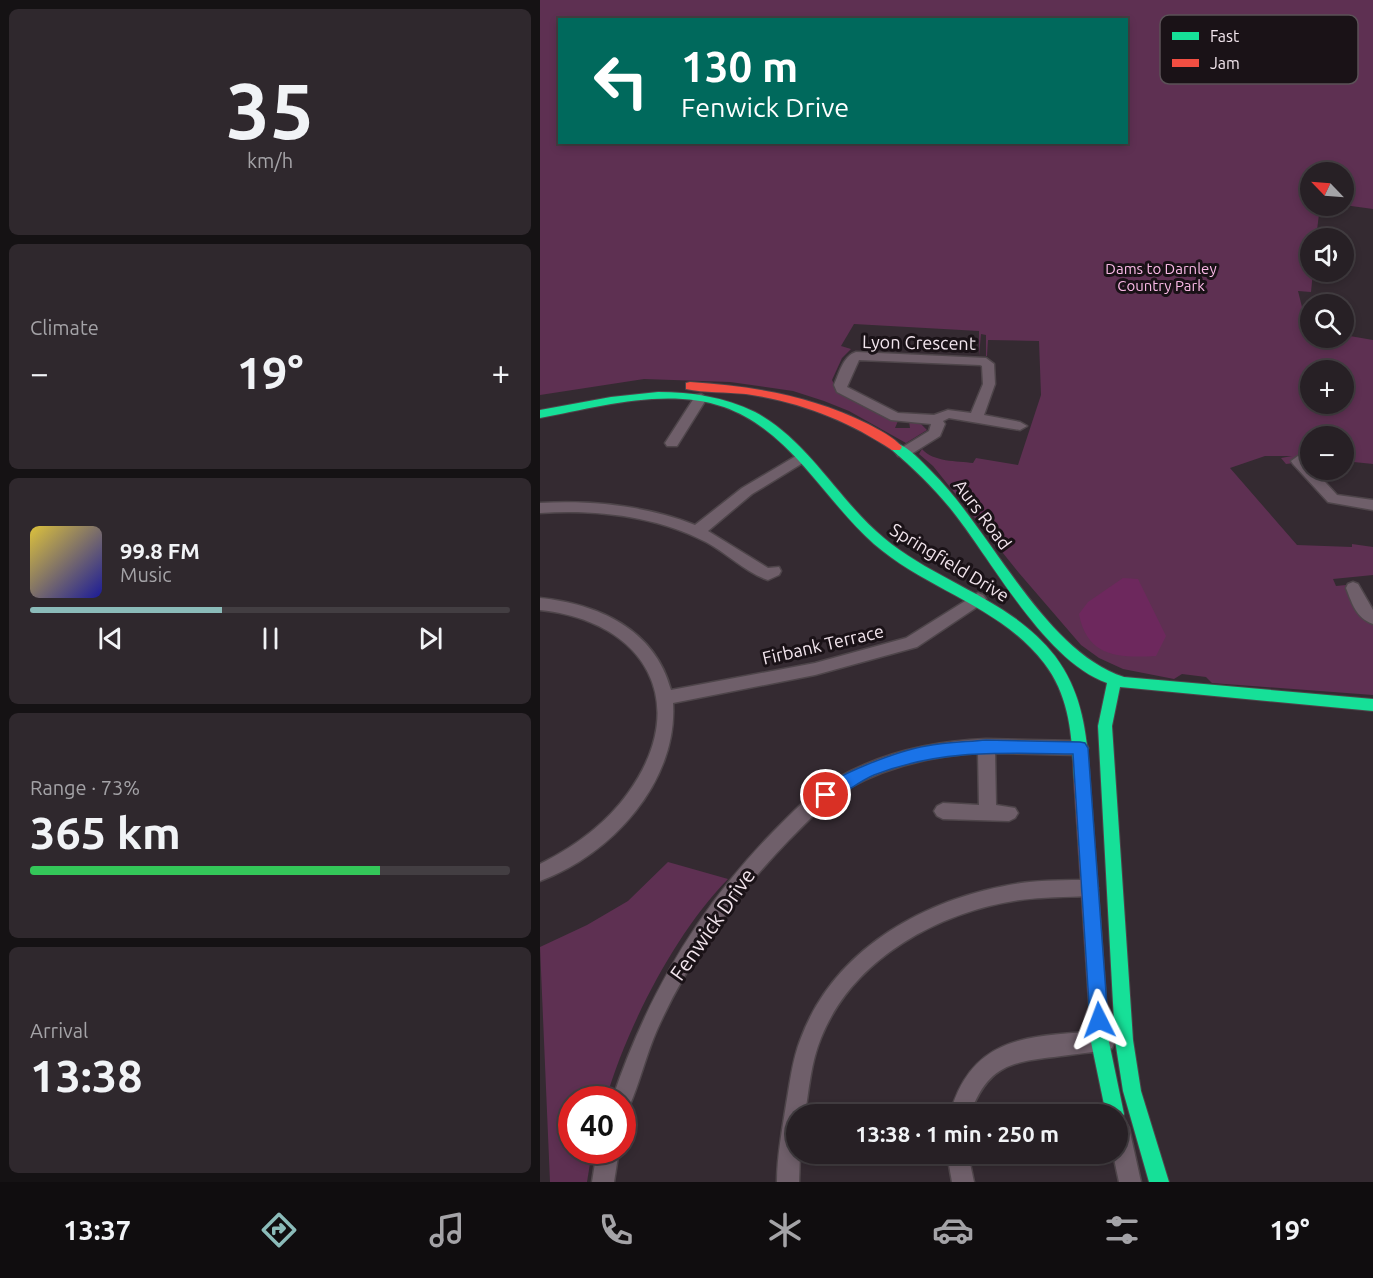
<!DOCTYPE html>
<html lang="en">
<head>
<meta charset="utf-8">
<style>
  :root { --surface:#272025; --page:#2f282d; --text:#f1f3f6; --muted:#a4a3a7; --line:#433e42; --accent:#8bbbb9 }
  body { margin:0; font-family:Ubuntu,sans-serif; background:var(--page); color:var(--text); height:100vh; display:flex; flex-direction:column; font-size:22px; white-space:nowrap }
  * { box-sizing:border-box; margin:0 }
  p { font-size:20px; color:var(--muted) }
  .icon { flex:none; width:33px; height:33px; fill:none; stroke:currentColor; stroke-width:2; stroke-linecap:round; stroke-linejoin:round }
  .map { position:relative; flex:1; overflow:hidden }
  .drawer { display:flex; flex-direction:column; gap:9px; padding:9px; background:#151214; width:540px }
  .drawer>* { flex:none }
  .hud { position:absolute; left:18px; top:18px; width:570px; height:126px; border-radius:0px; box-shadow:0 3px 9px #0003,0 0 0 2px var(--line); background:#00695c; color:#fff; overflow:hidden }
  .needle { width:39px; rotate:295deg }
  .fabs { position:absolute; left:760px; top:162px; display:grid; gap:12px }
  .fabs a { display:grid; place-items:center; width:54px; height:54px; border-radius:50%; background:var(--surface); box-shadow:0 3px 9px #0003,0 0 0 2px var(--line); font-size:30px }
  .speed { position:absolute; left:18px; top:1086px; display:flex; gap:12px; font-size:30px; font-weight:700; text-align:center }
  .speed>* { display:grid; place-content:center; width:78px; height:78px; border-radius:50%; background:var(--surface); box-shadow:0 3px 9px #0003,0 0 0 2px var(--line); line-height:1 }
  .speed .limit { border:9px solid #d22; background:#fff; color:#111 }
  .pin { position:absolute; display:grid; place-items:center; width:51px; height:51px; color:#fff; margin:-26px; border:3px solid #fff; border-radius:50%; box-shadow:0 2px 6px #0007 }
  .me { position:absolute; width:66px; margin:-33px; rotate:357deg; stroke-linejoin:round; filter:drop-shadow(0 0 4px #0008) }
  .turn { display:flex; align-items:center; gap:21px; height:126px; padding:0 24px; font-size:27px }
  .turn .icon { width:78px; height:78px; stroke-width:2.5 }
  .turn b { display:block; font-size:42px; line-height:51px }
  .big { font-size:45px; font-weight:600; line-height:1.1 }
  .drawer .widget { flex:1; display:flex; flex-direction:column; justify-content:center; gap:9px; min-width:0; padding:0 21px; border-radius:9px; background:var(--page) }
  .drawer .dial { align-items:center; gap:0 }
  .dial b { font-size:78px; line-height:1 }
  .song { display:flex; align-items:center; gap:18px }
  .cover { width:72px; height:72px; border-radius:9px; background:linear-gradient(135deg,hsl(50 70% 55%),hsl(240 70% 35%)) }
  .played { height:6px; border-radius:3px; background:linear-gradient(90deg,var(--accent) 40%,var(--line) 40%) }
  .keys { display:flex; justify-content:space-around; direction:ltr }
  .heat { display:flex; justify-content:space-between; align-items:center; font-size:33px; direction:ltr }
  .charge { height:9px; border-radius:4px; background:linear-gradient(90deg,#34c759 73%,var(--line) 0) }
  .trip { position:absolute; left:246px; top:1104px; width:342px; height:60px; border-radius:30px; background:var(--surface); box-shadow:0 3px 9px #0003,0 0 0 2px var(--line); font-weight:600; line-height:60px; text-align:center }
  .tabs { display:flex; height:96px; justify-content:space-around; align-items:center; background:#100d0f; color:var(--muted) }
  .tabs .icon { width:42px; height:42px }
  .tabs .selected { color:var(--accent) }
  .tabs b { font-size:27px; color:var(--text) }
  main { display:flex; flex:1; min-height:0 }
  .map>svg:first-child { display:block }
  .green { fill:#5e3052; fill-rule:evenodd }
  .water { fill:#6d285d }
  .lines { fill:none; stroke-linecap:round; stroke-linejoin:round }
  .street-casing { stroke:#4e454a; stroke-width:3 }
  .fast-casing { stroke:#4e454a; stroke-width:2 }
  .jam-casing { stroke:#4e454a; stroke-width:2 }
  .street { fill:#6f5f6a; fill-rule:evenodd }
  .fast { fill:#16e098; fill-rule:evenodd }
  .jam { fill:#f24e42; fill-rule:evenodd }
  .route { fill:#1a73e8; stroke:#114b97; stroke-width:1.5 }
  .labels { text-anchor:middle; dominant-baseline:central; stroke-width:6; stroke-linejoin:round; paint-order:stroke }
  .far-park-label { font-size:15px; fill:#fbbae7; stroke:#1a1217 }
  .street-label { font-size:18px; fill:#f2e5ed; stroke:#1a1217 }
  .near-street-label { font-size:21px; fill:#f2e5ed; stroke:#1a1217 }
  .key { fill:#1a1217; stroke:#5b5157; stroke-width:1.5 }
  .key-label { font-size:16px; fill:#f2e5ed }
</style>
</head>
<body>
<main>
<section class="drawer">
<div class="widget dial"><b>35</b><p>km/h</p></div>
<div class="widget"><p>Climate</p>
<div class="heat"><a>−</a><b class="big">19°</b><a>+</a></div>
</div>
<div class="widget">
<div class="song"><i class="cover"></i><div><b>99.8 FM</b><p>Music</p></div></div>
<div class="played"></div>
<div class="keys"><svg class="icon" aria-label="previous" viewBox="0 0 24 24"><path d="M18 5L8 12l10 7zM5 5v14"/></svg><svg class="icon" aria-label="pause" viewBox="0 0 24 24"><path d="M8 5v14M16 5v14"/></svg><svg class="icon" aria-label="next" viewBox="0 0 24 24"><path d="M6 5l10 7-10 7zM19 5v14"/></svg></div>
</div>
<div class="widget"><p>Range · 73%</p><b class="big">365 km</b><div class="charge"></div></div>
<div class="widget"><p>Arrival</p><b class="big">13:38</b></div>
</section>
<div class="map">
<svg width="833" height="1182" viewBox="0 0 833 1182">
  <rect width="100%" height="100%" fill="#342a31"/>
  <g class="green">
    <path d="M0,0H833V209L804,205V172H771V206H780L776,238H771L773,272L771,292L758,291L767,327L771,328V338H804V335L833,340V464L804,461V436H771V461L746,464L741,458L752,456H725L690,468L757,545L812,547V544L833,547V575L793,579L796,586L806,585L821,616L833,624V695L672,683L666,677L642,674L634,679L583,669L559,658L541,645L479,573L393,466L379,454L382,449C393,462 417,461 433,463L436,458L478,465L501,395L499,341L448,340L447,356H446V335L441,334L439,356V331L314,324L301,346L311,349L302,358L292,380L299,394L358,421L355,428H370L369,421L382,422L381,424L387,430L366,443L309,411L284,401L253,391L190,382L104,379L0,395ZM20,20H586V142H20ZM771,370H804V404H771Z"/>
    <path d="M128,862L188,879C135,933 87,1027 66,1099L32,1100V1150L52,1151L47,1182H10L0,947L47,925L88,901Z"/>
  </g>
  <path class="water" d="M583,578L598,579L626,636L616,656C578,658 547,657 539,614L548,602Z"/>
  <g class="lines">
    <defs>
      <g id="street">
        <path d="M316,352L446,358L454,364L455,384L444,415L480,422L487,426L480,430L409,418L403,421L405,424L400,436L368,456H358L356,453L358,450L389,431L391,424L351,420L297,392L294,385C299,374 303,356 316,352ZM319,360L440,365L442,366L443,384L431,413L408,410L394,415L358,413L307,387Z"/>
        <polygon points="161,394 167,398 137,446 127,446 125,443 127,440 156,395"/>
        <path d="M261,453L268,458L266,461L212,494L168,531L228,568L239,567L241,571L239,575L228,580C208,574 185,552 166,542C116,516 55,509 0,513V503C52,500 107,506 155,525L202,488Z"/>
        <polygon points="758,456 763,458 771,470 774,470 797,495 833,500 833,510 788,502 753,464 751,461"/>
        <path d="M813,582L818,584L833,610V624C816,618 812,603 806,588L808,584Z"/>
        <path d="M438,593L443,595L446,599L443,603L377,647L275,675L133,703C138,782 71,855 0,881V864C34,847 66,824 88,793C153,703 105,621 0,610V598C58,604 115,629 131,690L275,663L366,638Z"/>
        <path d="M446,739L540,741L546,743L548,748L546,753L540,755L455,753L456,805L475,808L478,813L475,818L469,821L403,819L397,816L394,811L397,806L403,803L439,805L438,753C392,756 348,766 307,789C285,802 267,822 249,840C195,896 149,958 117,1030C106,1055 100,1082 89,1107L82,1110V1100H72C106,998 157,910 232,833C251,814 270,793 294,780C340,753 393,741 446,739Z"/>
        <path d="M549,880L555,882L558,888L555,894L549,896C526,897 503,897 480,900C399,912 313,958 281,1038C271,1062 269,1089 265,1114H256V1154H260L259,1182H237C237,1156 242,1131 246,1105C250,1083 252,1060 261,1038C295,947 388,897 481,883C503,880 526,880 549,880Z"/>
        <path d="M565,1031L572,1034L575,1041L572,1048L565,1051C548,1052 531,1055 514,1057C468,1062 447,1068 430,1114H410C432,1033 493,1036 565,1031Z"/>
        <polygon points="578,1117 585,1121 589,1128 601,1182 579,1182 573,1154 578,1154"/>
        <polygon points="57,1150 79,1150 74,1182 52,1182"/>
        <polygon points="407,1154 428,1154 434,1182 412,1182"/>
      </g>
      <g id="fast">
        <path d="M118,392C152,392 184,397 215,412C269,441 298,500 344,538C398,583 471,599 515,656C543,693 547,735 550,780L547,785L542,787L537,785L534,780C532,739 531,698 504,663C460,606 387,590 334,544C284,500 251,431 184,407C126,387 58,407 0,418V410L71,397Z"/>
        <path d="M356,443C369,447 382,462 392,472C451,530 504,651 584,677L833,699V711L580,687L572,726L593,1040L601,1091L629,1182H609L583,1091L575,1040L558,726L567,683C504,661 451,558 410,508C392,486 373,468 352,450L350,447L352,444Z"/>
        <polygon points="557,985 563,988 566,994 569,1042 584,1114 582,1121 578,1122 578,1114 566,1114 551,1042 548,994 551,988"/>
      </g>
      <g id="jam">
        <path d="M150,382C212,386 272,396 328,424C339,430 354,437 362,447L360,450H352C307,420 260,402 206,394C186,392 165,393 146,389V383Z"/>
        <polygon points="542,773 547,775 550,780 566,994 563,1000 557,1003 551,1000 548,994 534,780 537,775"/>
      </g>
    </defs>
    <use href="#street" class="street-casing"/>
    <use href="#fast" class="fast-casing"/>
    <use href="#jam" class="jam-casing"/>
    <use href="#street" class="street"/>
    <use href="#fast" class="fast"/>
    <use href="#jam" class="jam"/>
  </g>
  <path class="route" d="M446,740L540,742L545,743L548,748L568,1020L565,1027L559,1029L553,1027L550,1020L533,754C462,753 401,749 334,775C317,782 303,796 286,802L280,800L278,795C288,775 363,750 386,746C406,742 427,742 446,740Z"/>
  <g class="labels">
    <g class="far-park-label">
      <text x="621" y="268">Dams to Darnley<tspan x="621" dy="17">Country Park</tspan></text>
    </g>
    <g class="street-label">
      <text transform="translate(379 342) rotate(1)">Lyon Crescent</text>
      <text transform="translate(443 514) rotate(53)">Aurs Road</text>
      <text transform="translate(410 562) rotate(31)">Springfield Drive</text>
      <text transform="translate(283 644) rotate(-13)">Firbank Terrace</text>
    </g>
    <g class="near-street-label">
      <text transform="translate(172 924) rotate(-55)">Fenwick Drive</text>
    </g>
  </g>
  <rect x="620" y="15" width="198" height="69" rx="9" class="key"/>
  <rect x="632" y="32" width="27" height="8" fill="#16e098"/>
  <rect x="632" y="59" width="27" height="8" fill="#f24e42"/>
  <g class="key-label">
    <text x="670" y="42">Fast</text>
    <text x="670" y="69">Jam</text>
  </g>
</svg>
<div class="fabs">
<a><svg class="needle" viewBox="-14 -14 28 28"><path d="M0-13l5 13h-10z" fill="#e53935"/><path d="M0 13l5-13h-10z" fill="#a4a3a7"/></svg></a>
<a><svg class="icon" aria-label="sound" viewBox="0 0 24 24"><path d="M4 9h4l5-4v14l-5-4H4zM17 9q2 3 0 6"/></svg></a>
<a><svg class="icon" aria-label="search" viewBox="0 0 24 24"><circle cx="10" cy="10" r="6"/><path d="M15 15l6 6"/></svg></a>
<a>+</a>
<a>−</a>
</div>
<div class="speed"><div class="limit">40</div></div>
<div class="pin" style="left:286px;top:795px;background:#d93025"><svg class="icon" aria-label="arrive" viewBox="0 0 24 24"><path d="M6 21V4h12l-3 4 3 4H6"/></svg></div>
<svg class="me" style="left:559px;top:1020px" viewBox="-20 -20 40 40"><path d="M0-17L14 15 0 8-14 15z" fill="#1a73e8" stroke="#fff" stroke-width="4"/></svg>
<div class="trip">13:38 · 1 min · 250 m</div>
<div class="hud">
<div class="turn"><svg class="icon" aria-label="left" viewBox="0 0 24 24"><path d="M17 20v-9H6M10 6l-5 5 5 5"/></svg><div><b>130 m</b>Fenwick Drive</div></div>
</div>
</div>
</main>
<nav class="tabs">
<b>13:37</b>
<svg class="icon selected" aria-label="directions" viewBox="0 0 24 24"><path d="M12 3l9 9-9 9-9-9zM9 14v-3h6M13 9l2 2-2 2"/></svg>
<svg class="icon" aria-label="music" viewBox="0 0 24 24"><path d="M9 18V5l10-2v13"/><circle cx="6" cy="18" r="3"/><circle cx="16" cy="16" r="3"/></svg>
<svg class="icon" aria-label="phone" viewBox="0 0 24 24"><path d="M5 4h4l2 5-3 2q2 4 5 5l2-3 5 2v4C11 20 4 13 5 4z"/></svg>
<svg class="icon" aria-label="climate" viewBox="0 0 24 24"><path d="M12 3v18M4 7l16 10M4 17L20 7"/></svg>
<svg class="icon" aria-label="car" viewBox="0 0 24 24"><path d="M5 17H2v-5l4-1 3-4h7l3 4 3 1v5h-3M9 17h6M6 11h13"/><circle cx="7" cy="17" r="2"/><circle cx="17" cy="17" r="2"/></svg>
<svg class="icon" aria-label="filters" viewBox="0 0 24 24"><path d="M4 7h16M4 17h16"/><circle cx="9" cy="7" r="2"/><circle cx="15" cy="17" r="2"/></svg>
<b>19°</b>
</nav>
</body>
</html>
